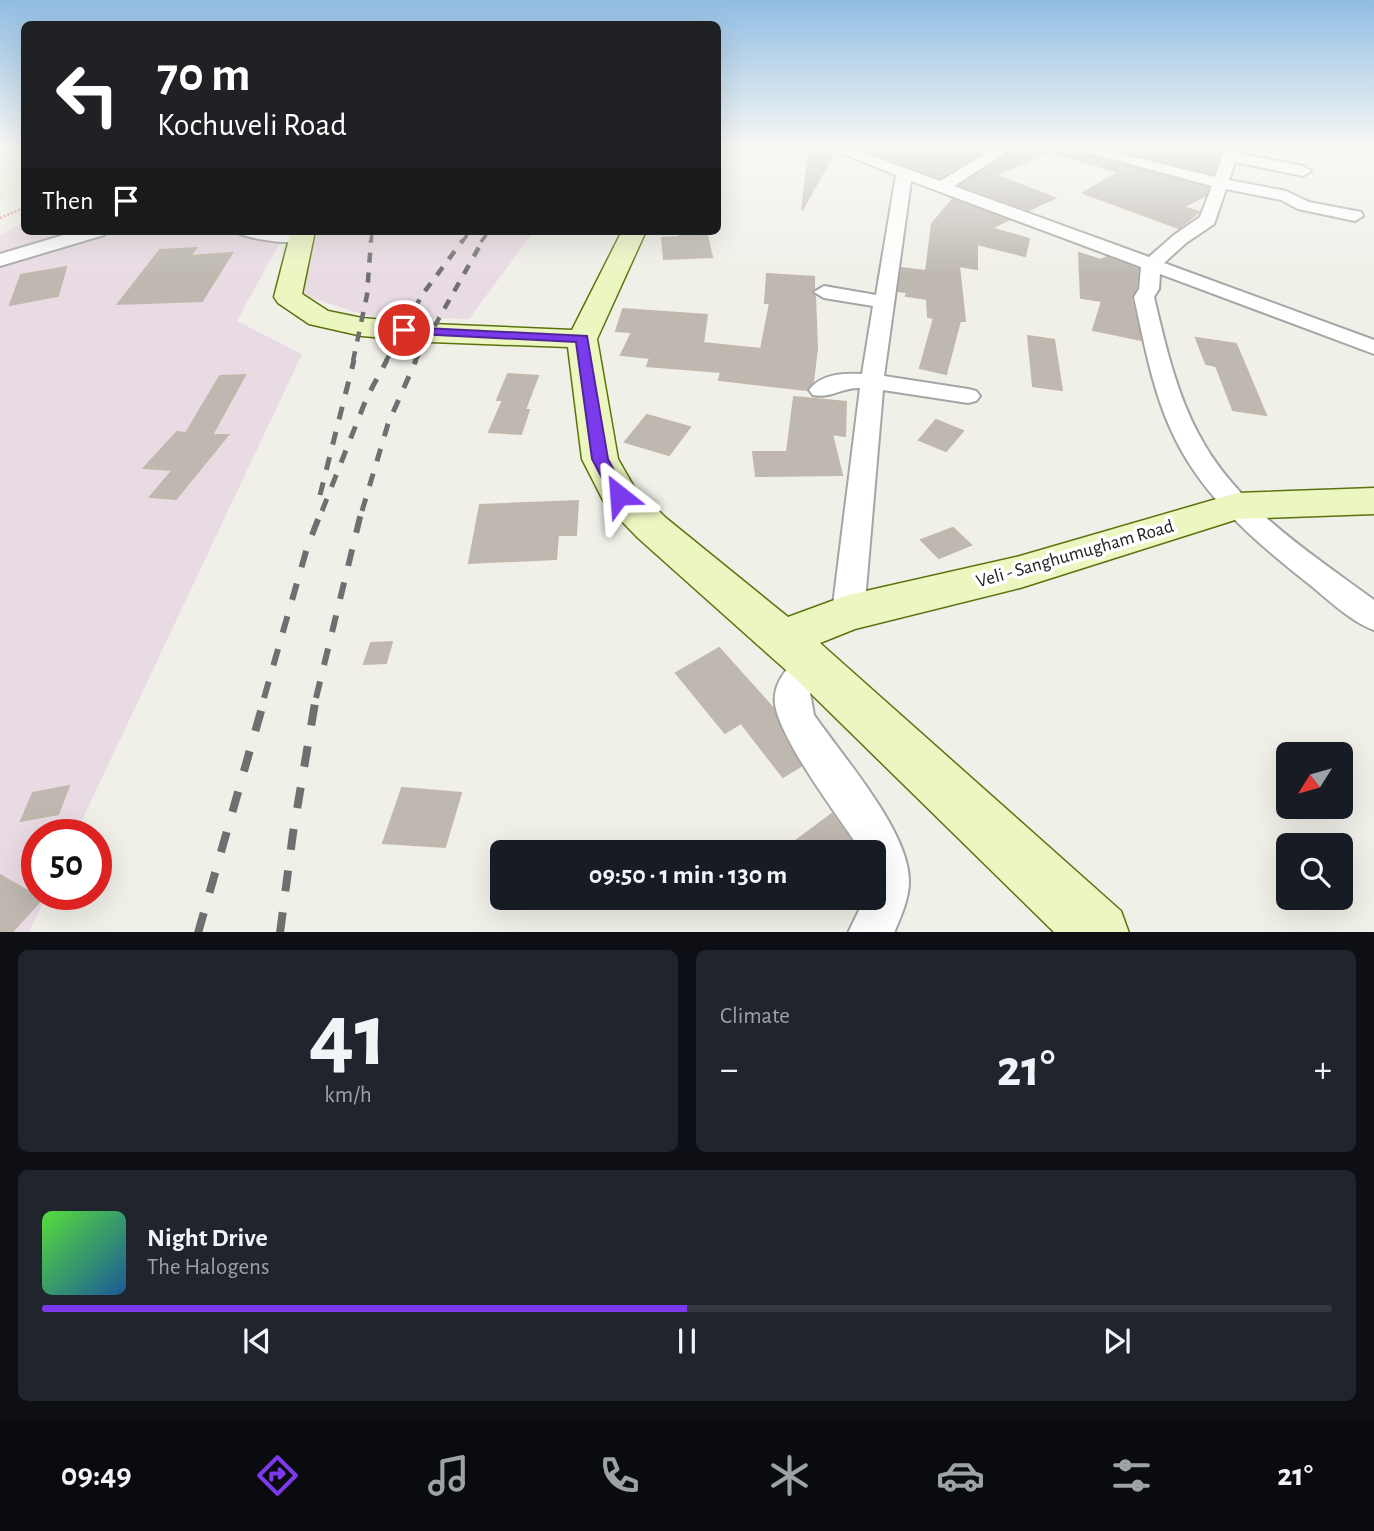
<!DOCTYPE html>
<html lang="en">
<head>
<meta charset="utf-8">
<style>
  :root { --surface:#171b24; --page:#20242c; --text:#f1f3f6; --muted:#9ea1a6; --line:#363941; --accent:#7c3aed }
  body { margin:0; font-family:"Alegreya Sans",sans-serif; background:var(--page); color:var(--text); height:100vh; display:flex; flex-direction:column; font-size:26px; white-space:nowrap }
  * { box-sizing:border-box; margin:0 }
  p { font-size:23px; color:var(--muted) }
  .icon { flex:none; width:38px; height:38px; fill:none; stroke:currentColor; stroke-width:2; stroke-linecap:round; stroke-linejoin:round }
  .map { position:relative; height:932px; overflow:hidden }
  .drawer { display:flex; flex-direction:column; gap:18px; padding:18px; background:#0d0f14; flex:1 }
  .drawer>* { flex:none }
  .guide { position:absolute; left:21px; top:21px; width:700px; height:214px; border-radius:10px; box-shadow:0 7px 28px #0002; background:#202124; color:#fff; overflow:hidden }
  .needle { width:46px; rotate:233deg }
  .fabs { position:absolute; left:1276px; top:742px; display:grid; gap:14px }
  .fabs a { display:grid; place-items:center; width:77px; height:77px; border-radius:10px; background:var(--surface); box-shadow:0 7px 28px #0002; font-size:35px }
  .speed { position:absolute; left:21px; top:819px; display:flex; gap:14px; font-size:35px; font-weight:700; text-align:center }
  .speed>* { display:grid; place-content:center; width:91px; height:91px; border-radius:50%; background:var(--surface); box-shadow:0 7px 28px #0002; line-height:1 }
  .speed .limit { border:10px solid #d22; background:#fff; color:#111 }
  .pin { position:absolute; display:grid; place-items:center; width:60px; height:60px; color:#fff; margin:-30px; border:4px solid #fff; border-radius:50%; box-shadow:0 2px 7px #0007 }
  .me { position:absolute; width:77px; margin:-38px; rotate:332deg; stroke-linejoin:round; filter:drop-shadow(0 0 5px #0008) }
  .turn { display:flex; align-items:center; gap:24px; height:147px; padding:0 21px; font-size:32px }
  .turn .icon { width:91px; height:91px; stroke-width:2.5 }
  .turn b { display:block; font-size:49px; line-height:60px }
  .then { display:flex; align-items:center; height:66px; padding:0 21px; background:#0003; gap:14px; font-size:26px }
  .big { font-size:52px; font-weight:700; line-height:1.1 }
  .drawer .widget { flex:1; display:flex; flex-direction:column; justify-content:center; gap:10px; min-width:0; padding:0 24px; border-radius:10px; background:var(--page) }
  .drawer .dial { align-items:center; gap:0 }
  .dial b { font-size:91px; line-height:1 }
  .song { display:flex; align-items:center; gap:21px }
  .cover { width:84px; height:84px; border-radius:10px; background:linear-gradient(135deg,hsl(110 70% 55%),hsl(210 70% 35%)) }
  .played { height:7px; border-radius:4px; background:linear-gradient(90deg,var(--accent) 50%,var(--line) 50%) }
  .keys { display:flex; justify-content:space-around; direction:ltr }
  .heat { display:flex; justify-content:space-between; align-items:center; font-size:38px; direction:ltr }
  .drawer .tiles { flex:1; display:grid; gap:18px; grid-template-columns:1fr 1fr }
  .widget:last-child { grid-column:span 2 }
  .trip { position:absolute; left:490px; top:840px; width:396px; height:70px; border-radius:10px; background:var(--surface); box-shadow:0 7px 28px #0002; font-weight:700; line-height:70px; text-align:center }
  .tabs { display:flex; height:112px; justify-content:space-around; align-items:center; background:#090b0e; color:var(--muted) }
  .tabs .icon { width:49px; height:49px }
  .tabs .selected { color:var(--accent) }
  .tabs b { font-size:32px; color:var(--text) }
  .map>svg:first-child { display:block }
  .industrial { fill:#e9dbe4 }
  .farmland { fill:#e9edd5 }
  .building { fill:#beb8b1; stroke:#c1b8ab; stroke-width:2 }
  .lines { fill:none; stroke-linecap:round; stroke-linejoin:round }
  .street-casing { stroke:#a5a5a5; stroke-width:4 }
  .secondary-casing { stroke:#5b730d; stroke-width:3 }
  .path { stroke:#f19579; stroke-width:2.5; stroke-dasharray:2 2; stroke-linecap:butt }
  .street { fill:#fff; fill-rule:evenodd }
  .secondary { fill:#ecf6c1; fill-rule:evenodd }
  .rail-far4 { stroke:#6f6f6f; stroke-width:3.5; stroke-dasharray:9 9; stroke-linecap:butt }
  .rail-far3 { stroke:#6f6f6f; stroke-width:4.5; stroke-dasharray:10 10; stroke-linecap:butt }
  .rail-far2 { stroke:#6f6f6f; stroke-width:5; stroke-dasharray:13 13; stroke-linecap:butt }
  .rail-far1 { stroke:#6f6f6f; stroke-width:6; stroke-dasharray:17 17; stroke-linecap:butt }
  .rail { stroke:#6f6f6f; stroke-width:8; stroke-dasharray:21 21; stroke-linecap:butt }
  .route { fill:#7c3aed; stroke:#51269a; stroke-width:2 }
  .labels { text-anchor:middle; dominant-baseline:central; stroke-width:7; stroke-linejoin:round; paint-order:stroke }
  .street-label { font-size:19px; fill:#212121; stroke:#fff }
</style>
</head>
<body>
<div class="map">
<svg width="1374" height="933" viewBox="0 0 1374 933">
  <rect width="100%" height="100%" fill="#f0efe8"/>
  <g class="industrial">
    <polygon points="24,222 24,231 286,231 237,321 302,354 75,835 37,835 37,894 47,894 29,932 0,933 0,235"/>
    <polygon points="320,231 534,231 469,319 368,316 303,295 314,242"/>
  </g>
  <polygon class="farmland" points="0,145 24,145 24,189 0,201"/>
  <g class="building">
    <polygon points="810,145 819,145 834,153 802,210"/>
    <polygon points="853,145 994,145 940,178"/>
    <polygon points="1021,145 1057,145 1208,188 1206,195 1183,207 1199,212 1179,228 1083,193 1119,172 1049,152 995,175 1055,198 1029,210 960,185"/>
    <polygon points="1098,145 1191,145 1221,151 1213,174"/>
    <polygon points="953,199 1008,220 991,228 1029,239 1025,256 977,244 977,269 959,266 965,321 960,321 946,374 920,368 934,318 928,317 927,299 906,296 907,292 898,291 902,268 926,271 932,224"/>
    <polygon points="681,231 706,231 712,257 664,259 662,238 679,237"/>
    <polygon points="196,248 190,256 232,253 202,301 118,304 160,250"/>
    <polygon points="1079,253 1101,260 1107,257 1138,269 1136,288 1131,298 1141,340 1093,330 1102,301 1081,298"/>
    <polygon points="66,267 58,296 10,305 21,275"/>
    <polygon points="767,274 814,277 814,289 812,293 815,296 817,348 813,382 806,390 719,380 721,372 647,366 650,358 621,355 632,332 616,331 623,309 707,315 703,343 761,349 770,303 765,303"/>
    <polygon points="1028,336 1054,340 1062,390 1033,386"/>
    <polygon points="1196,338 1236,344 1266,415 1233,410 1216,366 1206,364"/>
    <polygon points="508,374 538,376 525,410 529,410 521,434 489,432 503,400 497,400"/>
    <polygon points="245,375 212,435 228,435 176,499 150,497 173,470 144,468 177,432 186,433 220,376"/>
    <polygon points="794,397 846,402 845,436 832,434 842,475 756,476 753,452 787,452"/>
    <polygon points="647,415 690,427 669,455 625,442"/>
    <polygon points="936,420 963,431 946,451 919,440"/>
    <polygon points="578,501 576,535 558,535 556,559 469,563 480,505"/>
    <polygon points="953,528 971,545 939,558 921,540"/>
    <polygon points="392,642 386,663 364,664 371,643"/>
    <polygon points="719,648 774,709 785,739 801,766 783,777 741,723 725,733 676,673"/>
    <polygon points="69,786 58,814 21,821 33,793"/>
    <polygon points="402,788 461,793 445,847 383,843"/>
    <polygon points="832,814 859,852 781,852"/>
    <polygon points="0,875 42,899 11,933 0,933"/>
  </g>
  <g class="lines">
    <defs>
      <g id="street">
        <path d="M821,145H843L940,181L1000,145H1018L954,186L1149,257L1174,235L1200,217L1212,186L1059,145H1085L1215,177L1226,145H1240L1237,153L1303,166L1311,171L1303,176L1235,162L1229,180L1286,191L1309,202L1361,212L1363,216L1355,221L1298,209L1281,200L1226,189L1214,224L1186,243L1164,263L1374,340V354L1160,274L1159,289L1154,297C1165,344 1176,392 1199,435C1237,507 1310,553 1374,600V630C1349,621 1326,597 1305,581C1252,539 1199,493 1171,430C1152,388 1144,342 1134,297L1139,289L1141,267L911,181L884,376L968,389L976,391L980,396L976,401L968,403L883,390L864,613L859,622L848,626L837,622L832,613L860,388C843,387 829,399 813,395L809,390C821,374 843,373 862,374L873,306L824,298L814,292L824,286L876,295L896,175Z"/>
        <polygon points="77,231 107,231 104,235 0,266 0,254"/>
        <path d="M235,231H281L306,235L309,239C301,247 244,239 235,231Z"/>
        <path d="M813,651L825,655L830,665L810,693L814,715C843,757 909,831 909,881C909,899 901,916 894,933H848L865,898H873V852H862C840,819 780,740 775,704C772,681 793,658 813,651Z"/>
      </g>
      <polygon id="secondary" points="291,231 315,231 302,294 328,311 362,318 431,324 572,330 622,231 646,231 597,339 618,459 634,487 666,518 788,617 848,595 1020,556 1237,493 1374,488 1374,514 1238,519 1020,588 855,629 820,643 1121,911 1129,933 1055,933 796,679 638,538 605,504 582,459 568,347 431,342 362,336 309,324 278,303 274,297"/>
    </defs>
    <use href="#street" class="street-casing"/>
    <use href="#secondary" class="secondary-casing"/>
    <polyline class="path" points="0,218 24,208"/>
    <use href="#street" class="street"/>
    <use href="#secondary" class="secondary"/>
    <g class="rail-far4">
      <polyline points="371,242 372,231"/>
      <polyline points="462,242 470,231"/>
      <polyline points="481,242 489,231"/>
    </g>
    <g class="rail-far3">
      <polyline points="353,361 367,295 371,240"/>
      <polyline points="386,361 422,295 463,240"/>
      <polyline points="415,361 483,240"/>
    </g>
    <g class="rail-far2">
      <polyline points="320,495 354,360"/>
      <polyline points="322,511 367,397 387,360"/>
      <polyline points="362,511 388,424 416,360"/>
    </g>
    <g class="rail-far1">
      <polyline points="264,698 307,548 322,509"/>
      <polyline points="316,698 362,509"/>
    </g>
    <g class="rail">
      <polyline points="198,933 265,697"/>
      <polyline points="280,933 293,833 316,697"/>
    </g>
  </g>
  <linearGradient id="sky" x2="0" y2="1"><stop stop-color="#90bde3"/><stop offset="0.53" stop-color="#f8f8f5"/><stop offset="1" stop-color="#f8f8f5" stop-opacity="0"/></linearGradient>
  <rect width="1374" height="276" fill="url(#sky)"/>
  <polygon class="route" points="404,327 587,336 608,459 627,495 625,499 613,499 592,459 576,342 399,333 399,328"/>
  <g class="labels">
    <g class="street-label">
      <text transform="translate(1075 554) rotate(-16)">Veli - Sanghumugham Road</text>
    </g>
  </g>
</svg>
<div class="fabs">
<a><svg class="needle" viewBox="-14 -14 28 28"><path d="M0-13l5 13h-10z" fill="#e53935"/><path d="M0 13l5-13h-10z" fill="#9ea1a6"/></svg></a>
<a><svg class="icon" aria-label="search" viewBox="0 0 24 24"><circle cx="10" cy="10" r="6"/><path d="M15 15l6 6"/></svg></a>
</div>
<div class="speed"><div class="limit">50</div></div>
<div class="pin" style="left:404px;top:330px;background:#d93025"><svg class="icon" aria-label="arrive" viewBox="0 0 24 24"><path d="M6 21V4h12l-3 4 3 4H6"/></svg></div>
<svg class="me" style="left:619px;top:495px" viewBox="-20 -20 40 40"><path d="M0-17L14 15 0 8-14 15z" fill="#7c3aed" stroke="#fff" stroke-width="4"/></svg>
<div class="trip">09:50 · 1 min · 130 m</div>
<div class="guide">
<div class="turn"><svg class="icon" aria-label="left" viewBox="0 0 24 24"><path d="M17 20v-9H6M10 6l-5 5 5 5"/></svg><div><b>70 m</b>Kochuveli Road</div></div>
<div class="then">Then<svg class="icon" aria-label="arrive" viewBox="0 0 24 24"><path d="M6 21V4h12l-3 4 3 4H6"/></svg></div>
</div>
</div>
<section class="drawer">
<div class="tiles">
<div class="widget dial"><b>41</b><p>km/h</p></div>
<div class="widget"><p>Climate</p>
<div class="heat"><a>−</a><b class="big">21°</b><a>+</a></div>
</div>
<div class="widget">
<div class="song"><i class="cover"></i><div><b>Night Drive</b><p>The Halogens</p></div></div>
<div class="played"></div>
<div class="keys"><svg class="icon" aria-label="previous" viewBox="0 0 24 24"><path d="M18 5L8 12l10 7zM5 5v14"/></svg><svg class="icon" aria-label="pause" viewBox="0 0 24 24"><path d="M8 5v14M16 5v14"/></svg><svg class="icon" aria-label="next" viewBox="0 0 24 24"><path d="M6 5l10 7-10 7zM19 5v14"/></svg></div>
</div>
</div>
</section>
<nav class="tabs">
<b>09:49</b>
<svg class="icon selected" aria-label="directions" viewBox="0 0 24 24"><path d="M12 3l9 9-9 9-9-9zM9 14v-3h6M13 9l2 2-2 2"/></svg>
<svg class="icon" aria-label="music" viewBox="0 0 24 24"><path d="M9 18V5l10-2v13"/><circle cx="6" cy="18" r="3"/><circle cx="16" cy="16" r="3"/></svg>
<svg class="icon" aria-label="phone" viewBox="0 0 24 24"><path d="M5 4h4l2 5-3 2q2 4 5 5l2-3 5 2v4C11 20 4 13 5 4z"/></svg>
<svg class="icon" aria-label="climate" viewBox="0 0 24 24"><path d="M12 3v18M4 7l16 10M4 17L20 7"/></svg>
<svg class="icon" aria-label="car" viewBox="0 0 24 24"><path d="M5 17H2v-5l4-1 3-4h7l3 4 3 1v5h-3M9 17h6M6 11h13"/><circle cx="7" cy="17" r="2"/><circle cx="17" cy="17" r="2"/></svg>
<svg class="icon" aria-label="filters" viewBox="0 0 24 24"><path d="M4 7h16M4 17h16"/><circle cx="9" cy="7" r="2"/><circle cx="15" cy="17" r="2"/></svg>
<b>21°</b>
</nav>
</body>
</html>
